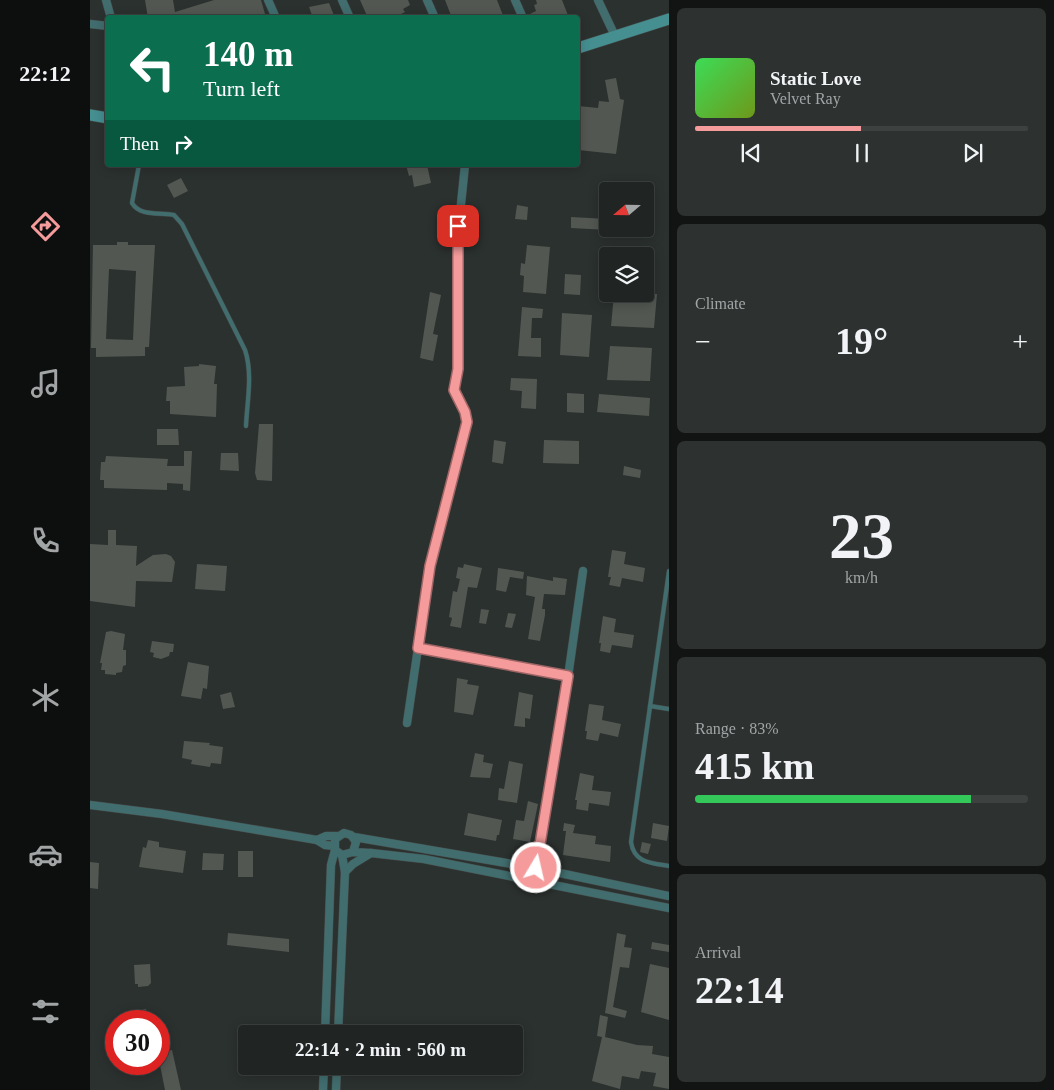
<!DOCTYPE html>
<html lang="en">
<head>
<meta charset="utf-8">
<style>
  :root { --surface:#202523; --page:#2d3130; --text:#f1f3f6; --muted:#a2a5a6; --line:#3d4241; --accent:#f59b9b }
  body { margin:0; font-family:"Times New Roman",serif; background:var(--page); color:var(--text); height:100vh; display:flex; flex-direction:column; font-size:19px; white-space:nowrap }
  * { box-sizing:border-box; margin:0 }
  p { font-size:16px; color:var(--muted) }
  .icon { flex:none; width:28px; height:28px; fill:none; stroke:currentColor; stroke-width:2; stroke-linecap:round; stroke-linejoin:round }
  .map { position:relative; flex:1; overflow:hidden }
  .side { display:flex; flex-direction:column; gap:8px; padding:8px; background:#121413; width:385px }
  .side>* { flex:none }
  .hud { position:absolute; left:15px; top:15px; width:475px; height:152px; border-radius:5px; box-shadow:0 2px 12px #0003,0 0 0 1px var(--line); background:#0b6e4f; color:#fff; overflow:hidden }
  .needle { width:32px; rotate:250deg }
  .controls { position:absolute; left:509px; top:182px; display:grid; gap:10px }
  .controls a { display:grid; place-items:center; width:55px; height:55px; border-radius:5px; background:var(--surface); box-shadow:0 2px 12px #0003,0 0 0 1px var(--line); font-size:25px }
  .speed { position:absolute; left:15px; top:1010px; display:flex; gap:10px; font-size:25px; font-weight:700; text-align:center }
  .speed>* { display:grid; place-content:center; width:65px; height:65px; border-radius:50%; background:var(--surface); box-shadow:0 2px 12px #0003,0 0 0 1px var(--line); line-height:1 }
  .speed .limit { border:8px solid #d22; background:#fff; color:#111 }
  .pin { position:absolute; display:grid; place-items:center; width:42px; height:42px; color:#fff; margin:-21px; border-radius:10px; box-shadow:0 2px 8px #0006 }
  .me { position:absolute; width:55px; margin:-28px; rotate:9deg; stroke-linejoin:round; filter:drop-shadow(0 0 4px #0008) }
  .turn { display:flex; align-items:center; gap:18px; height:105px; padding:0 15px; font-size:22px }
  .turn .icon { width:65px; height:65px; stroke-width:2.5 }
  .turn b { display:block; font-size:35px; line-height:42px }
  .then { display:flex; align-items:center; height:48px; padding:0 15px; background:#0003; gap:10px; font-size:19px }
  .big { font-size:38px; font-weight:700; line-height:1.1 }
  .side .tile { flex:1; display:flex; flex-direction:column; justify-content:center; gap:8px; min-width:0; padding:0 18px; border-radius:8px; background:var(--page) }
  .side .dial { align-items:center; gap:0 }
  .dial b { font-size:65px; line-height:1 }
  .song { display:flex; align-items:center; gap:15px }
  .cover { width:60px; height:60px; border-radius:8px; background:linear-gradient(135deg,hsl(130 70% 55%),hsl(80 70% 35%)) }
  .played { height:5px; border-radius:2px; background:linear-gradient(90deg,var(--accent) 50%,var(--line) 50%) }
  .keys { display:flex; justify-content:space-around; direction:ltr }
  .heat { display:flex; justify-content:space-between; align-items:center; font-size:28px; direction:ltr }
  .charge { height:8px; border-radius:4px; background:linear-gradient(90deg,#34c759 83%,var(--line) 0) }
  .trip { position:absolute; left:148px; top:1025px; width:285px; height:50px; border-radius:5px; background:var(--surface); box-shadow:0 2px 12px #0003,0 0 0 1px var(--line); font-weight:700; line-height:50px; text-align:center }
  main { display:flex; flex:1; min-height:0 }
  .dock { display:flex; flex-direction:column; width:90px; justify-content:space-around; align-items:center; background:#0d0f0e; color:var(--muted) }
  .dock .icon { width:35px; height:35px }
  .dock .selected { color:var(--accent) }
  .dock b { font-size:22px; color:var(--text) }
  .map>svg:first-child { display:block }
  .building { fill:#535752; fill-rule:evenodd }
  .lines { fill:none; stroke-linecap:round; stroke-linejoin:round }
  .lane-casing { stroke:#464c4a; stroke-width:5 }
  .street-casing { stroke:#464c4a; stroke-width:9 }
  .secondary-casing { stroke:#464c4a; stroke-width:12 }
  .lane { stroke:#416d6e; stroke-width:4 }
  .street { stroke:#416d6e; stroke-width:8 }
  .secondary { stroke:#458f91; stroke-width:11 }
  .route-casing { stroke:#9f6565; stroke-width:12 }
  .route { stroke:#f59b9b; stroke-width:9 }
</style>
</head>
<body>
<main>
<nav class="dock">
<b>22:12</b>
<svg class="icon selected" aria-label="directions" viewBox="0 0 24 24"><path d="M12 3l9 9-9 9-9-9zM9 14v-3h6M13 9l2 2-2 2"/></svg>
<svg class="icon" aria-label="music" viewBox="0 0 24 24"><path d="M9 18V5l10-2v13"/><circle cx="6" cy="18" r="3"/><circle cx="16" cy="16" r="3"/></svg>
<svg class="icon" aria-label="phone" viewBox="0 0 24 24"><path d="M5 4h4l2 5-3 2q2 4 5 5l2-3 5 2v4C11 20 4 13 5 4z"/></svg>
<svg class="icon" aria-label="climate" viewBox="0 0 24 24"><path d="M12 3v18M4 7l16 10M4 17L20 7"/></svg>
<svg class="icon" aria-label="car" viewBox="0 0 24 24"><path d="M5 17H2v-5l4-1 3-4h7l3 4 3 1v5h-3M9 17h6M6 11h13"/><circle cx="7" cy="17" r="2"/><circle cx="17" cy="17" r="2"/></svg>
<svg class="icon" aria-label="filters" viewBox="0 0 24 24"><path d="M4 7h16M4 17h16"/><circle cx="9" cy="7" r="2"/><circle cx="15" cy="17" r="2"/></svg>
</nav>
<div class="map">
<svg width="579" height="1090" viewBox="0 0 579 1090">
  <rect width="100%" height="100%" fill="#2b312f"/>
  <g class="building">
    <polygon points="55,0 83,0 85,12 124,0 171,0 175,14 170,18 58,18"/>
    <polygon points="270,0 318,0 320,5 313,9 315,12 303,18 278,18"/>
    <polygon points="355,0 407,0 414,18 362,18"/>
    <polygon points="446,0 472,0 479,18 438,18 438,15 446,11 444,5 447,4"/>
    <polygon points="239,3 245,18 223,18 219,7"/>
    <polygon points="526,78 530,99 534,100 526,154 488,150 488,106 508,108 509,101 519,102 515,80"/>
    <polygon points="316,165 337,165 341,183 324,187 322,175 319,176"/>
    <polygon points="91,178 98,191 84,198 77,185"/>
    <polygon points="427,205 438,207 437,220 425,219"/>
    <polygon points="481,217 518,219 518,230 481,228"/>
    <path d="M27,242H38V245H65L59,347H55V356L6,357V348H1L3,245H27ZM19,269L46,271L43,340L16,339Z"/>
    <polygon points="437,245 460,247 456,294 433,292 434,276 430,275 431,263 435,264"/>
    <polygon points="475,274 491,275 490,295 474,294"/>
    <polygon points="340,292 351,295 343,334 348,335 343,361 330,358"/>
    <polygon points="524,294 567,294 564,328 521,326"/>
    <polygon points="432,307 453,309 452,318 442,318 441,338 451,338 451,357 428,356"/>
    <polygon points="472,313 502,315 499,357 470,355"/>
    <polygon points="520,346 562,348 560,381 517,380"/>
    <polygon points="109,364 126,366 124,384 127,384 126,417 80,414 80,401 76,401 77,387 95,386 94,367 109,366"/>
    <polygon points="421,378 447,379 446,409 431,408 432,391 420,390"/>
    <polygon points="477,393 494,394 494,413 477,412"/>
    <polygon points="509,394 560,398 559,416 507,412"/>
    <polygon points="169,424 183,424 182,481 167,480 165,473"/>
    <polygon points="67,429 88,429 89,445 67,445"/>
    <polygon points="404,440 416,442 413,464 402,462"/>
    <polygon points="454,440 489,441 489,464 453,463"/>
    <polygon points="94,451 102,451 100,491 93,490 93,484 77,483 77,490 14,488 14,480 10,480 11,462 15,462 16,456 78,459 77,466 94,466"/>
    <polygon points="131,453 148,453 149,471 130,470"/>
    <polygon points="534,466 551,470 550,478 533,475"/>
    <polygon points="18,530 26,530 26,545 47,546 46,566 63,555 76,554 81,556 85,562 82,582 46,581 45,607 0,601 0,544 18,545"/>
    <polygon points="522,550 536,552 534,564 555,568 553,582 532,578 530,587 519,585 521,577 518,577"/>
    <polygon points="107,564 137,566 135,591 105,589"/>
    <polygon points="374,564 392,568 387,588 378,587 371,628 360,626 362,618 359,617 363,591 367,592 370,579 366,578 368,567 373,568"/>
    <polygon points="408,568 434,572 433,579 420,577 416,592 406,590"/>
    <polygon points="437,576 463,581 463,577 477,579 475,595 454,594 452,609 455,609 455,615 450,641 438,639 445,597 436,595"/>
    <polygon points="391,609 399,610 396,624 389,623"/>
    <polygon points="418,613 426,614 422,628 415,627"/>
    <polygon points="513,616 526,619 524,632 544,635 542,648 522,645 520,653 510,651 511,643 509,643"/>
    <polygon points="21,631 35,634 33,650 36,650 36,665 33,666 32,672 26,673 26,675 15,674 15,670 11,670 12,663 10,663 16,632"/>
    <polygon points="62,641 84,644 83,652 80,652 79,656 71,659 63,657 64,653 60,652"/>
    <polygon points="98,662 119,666 117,689 113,688 111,699 91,696"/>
    <polygon points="367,678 378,680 377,684 389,686 383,715 364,712"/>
    <polygon points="141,692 145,707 133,709 130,695"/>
    <polygon points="429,692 443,695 440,719 435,718 435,727 424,726"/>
    <polygon points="499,704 514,706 512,720 531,724 528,737 510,733 508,741 496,739 497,731 495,731"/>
    <polygon points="94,741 120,743 119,745 133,747 131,764 121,763 120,767 101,764 102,760 92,758"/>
    <polygon points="385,753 394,755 393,762 403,764 400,778 380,777"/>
    <polygon points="419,761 433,764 427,803 408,800 409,788 414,789"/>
    <polygon points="490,773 504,776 502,790 521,792 519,806 499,803 498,811 486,809 487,800 485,800"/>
    <polygon points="438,801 448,804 440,842 423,839 426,820 434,821"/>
    <polygon points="378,813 412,820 409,835 407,835 406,841 374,835"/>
    <polygon points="474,823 485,825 483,833 506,836 505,844 521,846 520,862 473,855 476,831 473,831"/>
    <polygon points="563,823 579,826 577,841 561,838"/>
    <polygon points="58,840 69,842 69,847 96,851 93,873 49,867 53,847 56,848"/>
    <polygon points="552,842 561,844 558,854 550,852"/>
    <rect x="148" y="851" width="15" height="26"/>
    <polygon points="113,853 134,854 133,870 112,870"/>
    <polygon points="0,862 9,863 8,889 0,888"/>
    <polygon points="138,933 199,939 199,952 137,945"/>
    <polygon points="527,933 536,935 534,947 542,948 539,968 530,967 523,1007 537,1011 535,1018 515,1013"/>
    <polygon points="562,942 579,945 579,952 561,949"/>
    <polygon points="60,964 61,983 58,986 48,987 48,984 45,984 44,965"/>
    <polygon points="560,964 579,968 579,1020 551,1012"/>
    <polygon points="56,1009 59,1021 48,1021 46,1011"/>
    <polygon points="510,1015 518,1017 515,1037 547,1045 563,1046 562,1054 579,1057 579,1089 563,1086 566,1073 551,1071 549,1079 532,1076 530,1089 502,1081 512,1037 507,1036"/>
    <polygon points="82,1050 91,1090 75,1090 69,1060 69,1053"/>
  </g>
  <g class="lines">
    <defs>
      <g id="lane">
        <path d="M49,165L42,203C50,217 71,212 84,215L92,224L155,350C163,374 157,402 156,426"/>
        <path d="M579,571L541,842C544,863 561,863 579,866"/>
        <polyline points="560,706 579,709"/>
      </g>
      <g id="street">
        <polyline points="16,0 21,18"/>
        <polyline points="178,0 186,18"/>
        <polyline points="252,0 260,18"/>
        <polyline points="337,0 345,18"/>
        <polyline points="425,0 433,18"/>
        <polyline points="508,0 525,36"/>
        <polyline points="0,24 18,26"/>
        <polyline points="328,648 478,677"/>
        <polyline points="317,723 340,566 377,422 375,412 364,390 368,369 367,243 375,165"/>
        <polyline points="0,805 72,814 227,840 235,845 244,846"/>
        <polyline points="264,837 446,868 579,896"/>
        <polyline points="227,840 236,836 247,836"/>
        <polyline points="263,852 266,842 261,835 254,833 245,839 245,850 252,855 263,852 281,853 334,859 579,908"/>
        <polyline points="446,868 478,677 493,571"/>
        <polyline points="255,872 263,864 281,853"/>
        <polyline points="235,1034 241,865 245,850"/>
        <polyline points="248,1034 255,872 252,855"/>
        <polyline points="233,1090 234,1066"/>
        <polyline points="246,1090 247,1066"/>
      </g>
      <g id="secondary">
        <polyline points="488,48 579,19"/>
        <polyline points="0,115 18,118"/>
      </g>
    </defs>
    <use href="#lane" class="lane-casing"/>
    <use href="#street" class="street-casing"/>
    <use href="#secondary" class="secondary-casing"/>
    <use href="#lane" class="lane"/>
    <use href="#street" class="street"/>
    <use href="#secondary" class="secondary"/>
  </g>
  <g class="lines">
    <defs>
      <polyline id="route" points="368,226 368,369 364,390 375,412 377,422 340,566 328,648 478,676 446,868"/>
    </defs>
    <use href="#route" class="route-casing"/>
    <use href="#route" class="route"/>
  </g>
</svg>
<div class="controls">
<a><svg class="needle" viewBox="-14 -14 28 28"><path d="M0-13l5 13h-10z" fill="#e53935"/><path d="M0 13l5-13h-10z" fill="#a2a5a6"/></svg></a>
<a><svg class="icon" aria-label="layers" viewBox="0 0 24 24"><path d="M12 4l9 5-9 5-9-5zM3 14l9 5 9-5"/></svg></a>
</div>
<div class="speed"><div class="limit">30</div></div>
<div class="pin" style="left:368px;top:226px;background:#d93025"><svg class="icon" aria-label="arrive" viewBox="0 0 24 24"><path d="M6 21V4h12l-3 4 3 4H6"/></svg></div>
<svg class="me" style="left:446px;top:868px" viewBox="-20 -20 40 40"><circle r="17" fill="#f59b9b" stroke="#fff" stroke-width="3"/><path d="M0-11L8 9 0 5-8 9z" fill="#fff"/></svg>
<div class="trip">22:14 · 2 min · 560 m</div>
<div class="hud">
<div class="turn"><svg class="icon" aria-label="left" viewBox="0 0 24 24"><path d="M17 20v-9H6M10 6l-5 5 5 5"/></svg><div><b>140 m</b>Turn left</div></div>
<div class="then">Then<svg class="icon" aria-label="right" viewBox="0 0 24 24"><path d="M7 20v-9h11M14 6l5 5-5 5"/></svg></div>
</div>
</div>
<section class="side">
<div class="tile">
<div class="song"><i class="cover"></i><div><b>Static Love</b><p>Velvet Ray</p></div></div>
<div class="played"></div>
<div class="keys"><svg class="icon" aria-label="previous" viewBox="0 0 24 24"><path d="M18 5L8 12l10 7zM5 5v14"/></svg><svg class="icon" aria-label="pause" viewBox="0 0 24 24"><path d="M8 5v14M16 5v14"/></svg><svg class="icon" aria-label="next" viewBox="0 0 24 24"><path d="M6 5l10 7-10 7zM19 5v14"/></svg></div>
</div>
<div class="tile"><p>Climate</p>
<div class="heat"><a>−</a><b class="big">19°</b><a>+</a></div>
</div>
<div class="tile dial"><b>23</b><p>km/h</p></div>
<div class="tile"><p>Range · 83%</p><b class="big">415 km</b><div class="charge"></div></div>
<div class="tile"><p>Arrival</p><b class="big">22:14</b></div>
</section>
</main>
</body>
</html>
